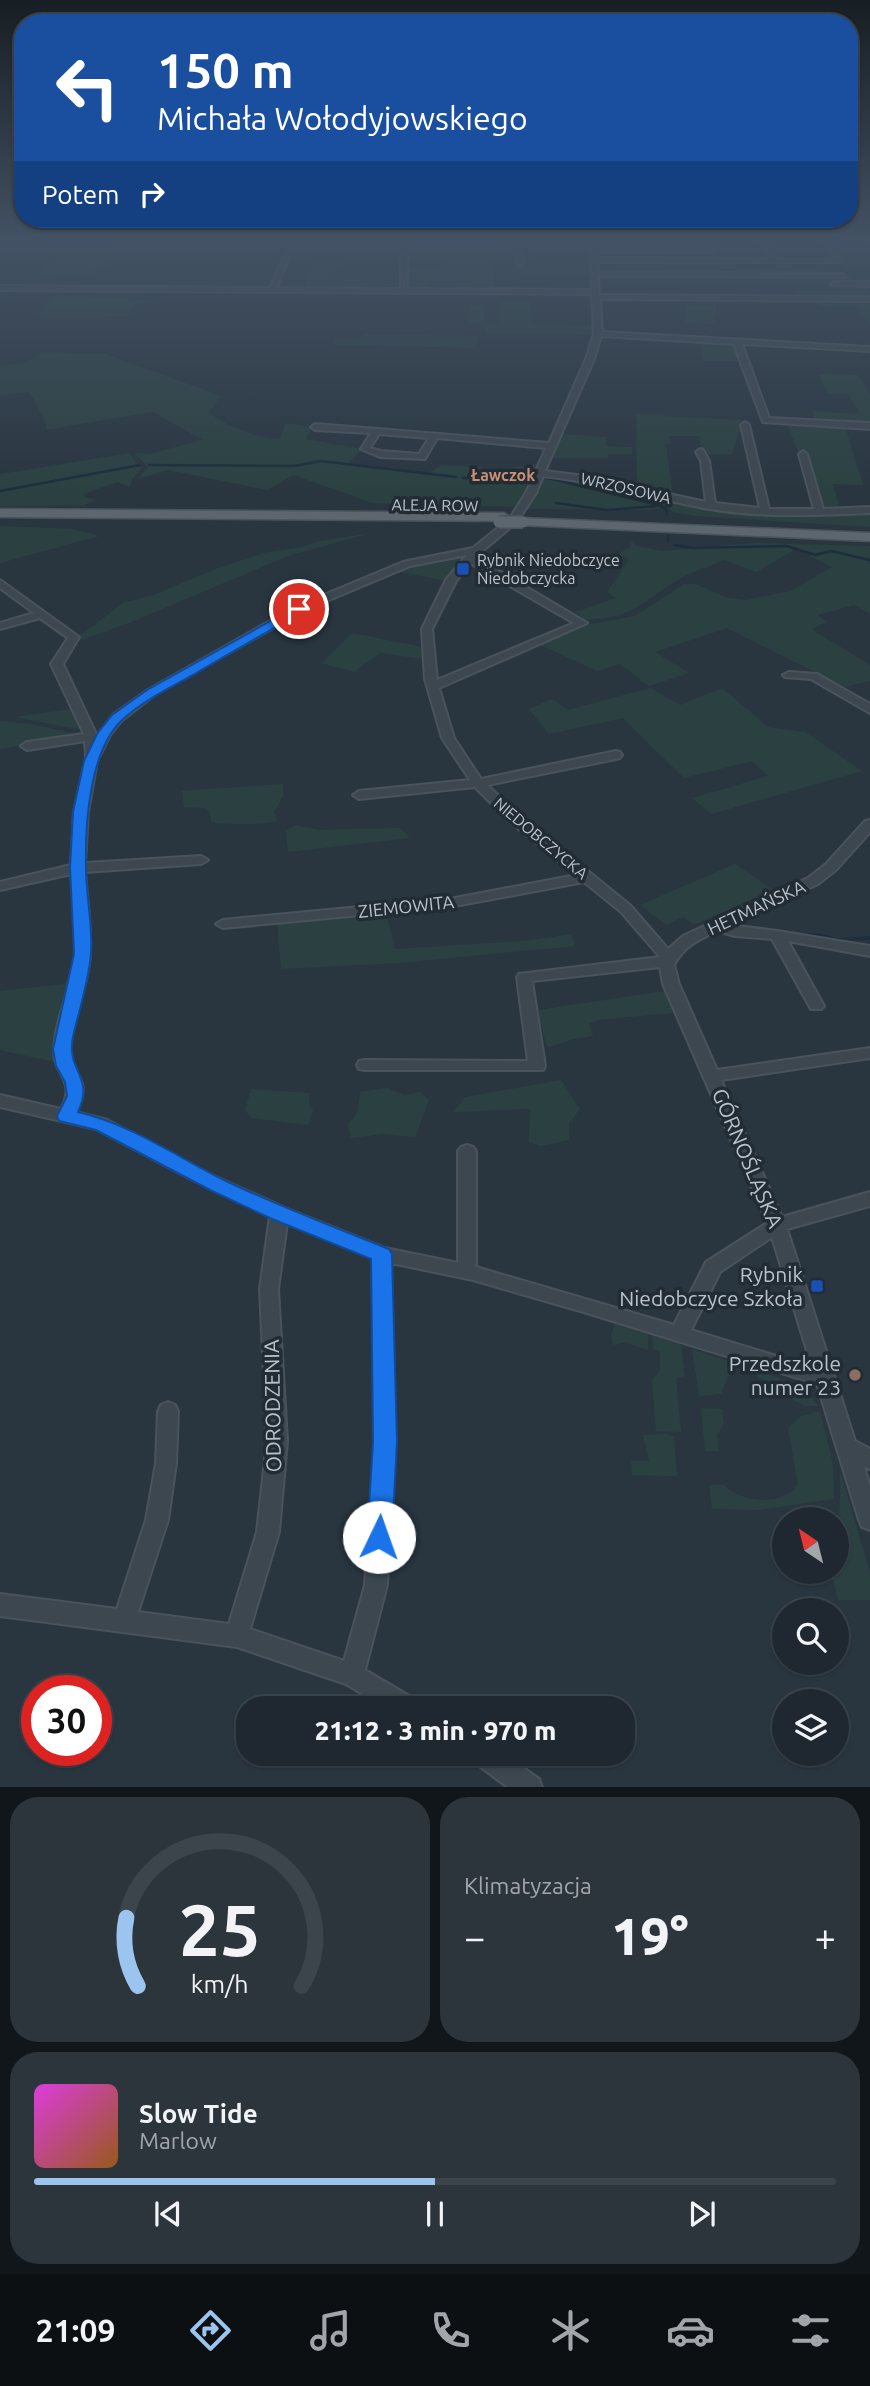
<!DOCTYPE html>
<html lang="pl">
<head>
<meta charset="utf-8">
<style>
  :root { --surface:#1f2830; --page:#2c343c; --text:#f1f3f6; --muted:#a1a6ab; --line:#3c444c; --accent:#9bc5ee }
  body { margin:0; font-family:Ubuntu,sans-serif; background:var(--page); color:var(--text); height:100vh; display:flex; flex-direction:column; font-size:26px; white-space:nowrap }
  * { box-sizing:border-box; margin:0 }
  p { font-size:23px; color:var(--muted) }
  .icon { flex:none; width:38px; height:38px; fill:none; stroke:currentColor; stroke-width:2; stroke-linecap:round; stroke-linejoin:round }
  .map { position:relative; height:1787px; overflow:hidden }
  .drawer { display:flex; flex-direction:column; gap:10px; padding:10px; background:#11161a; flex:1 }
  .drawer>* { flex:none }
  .guide { position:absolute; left:14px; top:14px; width:844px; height:214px; border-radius:28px; box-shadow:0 2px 5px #0004,0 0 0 2px var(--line); background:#1a4fa0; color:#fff; overflow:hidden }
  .needle { width:46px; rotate:325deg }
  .controls { position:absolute; left:772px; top:1507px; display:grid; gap:14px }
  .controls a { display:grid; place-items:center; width:77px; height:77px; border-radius:50%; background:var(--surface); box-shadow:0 2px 5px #0004,0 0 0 2px var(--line); font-size:35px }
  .speed { position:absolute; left:21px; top:1675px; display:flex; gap:14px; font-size:35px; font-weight:700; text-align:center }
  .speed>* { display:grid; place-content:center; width:91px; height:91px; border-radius:50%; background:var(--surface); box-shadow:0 2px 5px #0004,0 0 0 2px var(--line); line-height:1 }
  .speed .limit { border:10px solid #d22; background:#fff; color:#111 }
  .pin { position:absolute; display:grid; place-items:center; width:60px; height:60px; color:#fff; margin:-30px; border:4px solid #fff; border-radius:50%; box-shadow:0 2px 7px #0007 }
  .me { position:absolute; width:77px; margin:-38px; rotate:3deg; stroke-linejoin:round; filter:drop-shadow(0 0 5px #0008) }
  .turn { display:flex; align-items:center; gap:24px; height:147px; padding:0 28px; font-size:32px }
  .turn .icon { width:91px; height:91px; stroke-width:2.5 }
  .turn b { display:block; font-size:49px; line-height:60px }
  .then { display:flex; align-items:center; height:66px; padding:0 28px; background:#0003; gap:14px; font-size:26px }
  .big { font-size:52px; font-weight:800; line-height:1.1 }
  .drawer .widget { flex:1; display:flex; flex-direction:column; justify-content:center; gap:10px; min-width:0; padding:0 24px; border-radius:28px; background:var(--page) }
  .drawer .dial { align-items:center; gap:0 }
  .dial svg { height:182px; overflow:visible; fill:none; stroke:var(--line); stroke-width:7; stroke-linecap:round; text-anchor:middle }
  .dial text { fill:var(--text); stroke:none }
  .song { display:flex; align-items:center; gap:21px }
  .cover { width:84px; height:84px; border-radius:10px; background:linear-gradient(135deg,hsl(300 70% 55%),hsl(30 70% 35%)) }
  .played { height:7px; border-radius:4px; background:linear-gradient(90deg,var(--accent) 50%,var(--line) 50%) }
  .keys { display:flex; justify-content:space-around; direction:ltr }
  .heat { display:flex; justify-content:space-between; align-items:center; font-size:38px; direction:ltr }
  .drawer .tiles { flex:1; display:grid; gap:10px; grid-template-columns:1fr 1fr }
  .widget:last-child { grid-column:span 2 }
  .trip { position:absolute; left:236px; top:1696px; width:399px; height:70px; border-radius:28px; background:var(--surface); box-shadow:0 2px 5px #0004,0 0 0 2px var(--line); font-weight:800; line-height:70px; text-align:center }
  .tab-bar { display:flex; height:112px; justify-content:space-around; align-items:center; background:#0c1013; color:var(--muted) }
  .tab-bar .icon { width:49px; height:49px }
  .tab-bar .active { color:var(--accent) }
  .tab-bar b { font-size:32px; color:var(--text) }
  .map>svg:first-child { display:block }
  .green { fill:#2b4141 }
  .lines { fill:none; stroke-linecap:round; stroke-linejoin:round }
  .stream-far1 { stroke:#1d2e3d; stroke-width:2.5 }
  .stream { stroke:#1d2e3d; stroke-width:3.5 }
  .minor-casing { stroke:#4a535c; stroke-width:4 }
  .major-casing { stroke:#4a535c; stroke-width:3 }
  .minor { fill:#3d4750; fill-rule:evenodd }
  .major { fill:#5c666f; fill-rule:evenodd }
  .major-bridge-casing { stroke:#4a535c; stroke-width:14; stroke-linecap:butt }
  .major-bridge { stroke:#5c666f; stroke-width:11 }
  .route { fill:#1a73e8; stroke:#114b97; stroke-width:2 }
  .transit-dot { fill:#1a4fb4; stroke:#222c35; stroke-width:2.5 }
  .education-dot { fill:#8d6e63; stroke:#222c35; stroke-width:2.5 }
  .labels { text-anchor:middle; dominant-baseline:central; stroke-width:7; stroke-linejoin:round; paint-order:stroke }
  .far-neighbourhood-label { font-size:16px; font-weight:bold; fill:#cb8f74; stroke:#222c35 }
  .far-street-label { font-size:16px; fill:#bac2ca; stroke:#222c35 }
  .far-poi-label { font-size:16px; fill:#bac2ca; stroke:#222c35; text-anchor:start }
  .street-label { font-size:18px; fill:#bac2ca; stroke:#222c35 }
  .near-street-label { font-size:21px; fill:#bac2ca; stroke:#222c35 }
  .near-poi-label { font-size:21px; fill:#bac2ca; stroke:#222c35; text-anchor:end }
</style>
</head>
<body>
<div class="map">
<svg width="870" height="1788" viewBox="0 0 870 1788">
  <rect width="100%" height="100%" fill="#293640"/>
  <g class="green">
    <polygon points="0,241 114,243 112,251 115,251 103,270 94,270 92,274 38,276 54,251 50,250 55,244 0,245"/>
    <polygon points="828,241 845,241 857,256 870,256 870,264 852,269 821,270 824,275 870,276 852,276 855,283 788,283 782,276 665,275 662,268 619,267 617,261 731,262 733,268 774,268 777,275 798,275 794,268 847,269"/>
    <polygon points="401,243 491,243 494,290 456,290 456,283 430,282 429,290 408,290 409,268 444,268 444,261 340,260 334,279 369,279 366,289 303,289 314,260 402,259"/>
    <polygon points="541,258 590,259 591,275 510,272 510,266 541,266"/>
    <polygon points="836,284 864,284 870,294 870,325 856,307 819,306 819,300 798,298 795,291 840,292"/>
    <polygon points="51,296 129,297 129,301 164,301 135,304 127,316 37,317"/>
    <polygon points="500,302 531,302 532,324 596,325 595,335 486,334 482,323 463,323 468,323 469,305 484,305 484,323 499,324"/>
    <polygon points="686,305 716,305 715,324 685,323"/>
    <polygon points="364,334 478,336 476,348 331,345 335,339 359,339"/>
    <polygon points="699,338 734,342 743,361 703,361"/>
    <path d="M43,352L106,354L221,396L209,412C224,426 258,438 279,439L286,423L312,427L306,439L362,449L348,464L426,474L442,465L502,469L536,464L532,479L518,507L372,503L294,475L267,490L168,470L138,479L148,467L134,453L149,454L203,440L153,412L45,430L47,426L30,392L0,395V366L25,363Z"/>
    <polygon points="819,374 858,375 870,394 870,425 845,426 863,485 833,484 840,509 823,509 805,453 799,453 786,422 815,423 812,411 860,414 848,394 828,394"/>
    <polygon points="636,414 663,414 664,416 742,420 732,454 704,455 699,436 669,436 671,444 666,444 673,497 637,488"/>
    <polygon points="561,434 606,437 606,446 632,447 632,454 608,454 608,458 550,458"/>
    <polygon points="130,453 138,466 143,467 132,479 130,487 117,482 82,495 95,500 85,505 0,506 0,474"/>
    <polygon points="545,474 718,508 870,511 870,527 697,516 673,512 665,506 544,476"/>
    <polygon points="543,478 660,507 661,508 645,510 527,509"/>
    <polygon points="0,526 73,529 99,536 0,563"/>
    <polygon points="371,533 288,556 134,621 79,641 81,635 123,603 153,595 218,568 267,552 299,548 320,541"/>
    <path d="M631,541L636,546L662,551L754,543L870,546V559L834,552L870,562V614L854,605L817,615L827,622L811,629L870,665V681L845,687L727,628L655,652L689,673L649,686L620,664L597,671L540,645L585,625L635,616L684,584H695L728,598L746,600L790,591L832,567L808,555L831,551L816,554L783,544L794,550L756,572L724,560C708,567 688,573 674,582C636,606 634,617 586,620L575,612L616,598L607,592L629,559L618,554L630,547Z"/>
    <polygon points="464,555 447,581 395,571"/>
    <polygon points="352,633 422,647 423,659 380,653 354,672 322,663"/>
    <polygon points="650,688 680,705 722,688 768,727 805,732 862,771 711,814 692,798 768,776 752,761 684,778 623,718 549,734 529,709 552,699 568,710"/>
    <polygon points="71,709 83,730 14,717"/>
    <polygon points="0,721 32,724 81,735 0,749"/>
    <path d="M283,784V796L274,812L277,821C264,825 225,825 211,822L210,812L205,808L184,807L182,791Z"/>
    <polygon points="296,825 318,830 399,828 410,838 288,852 286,831"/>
    <polygon points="735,864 773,890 694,925 683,917 666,925 640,905"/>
    <polygon points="386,913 395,949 524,941 572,934 575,946 399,963 281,969 277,923"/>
    <polygon points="67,976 72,978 60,1060 55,1062 0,1050 0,991 65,984"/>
    <polygon points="664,991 673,1013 597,1020 589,1024 593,1036 570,1040 549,1047 546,1045 538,1010"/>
    <polygon points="561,1080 580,1109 569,1123 569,1140 541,1146 529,1142 530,1109 454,1112 465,1097"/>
    <polygon points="387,1088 405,1095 420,1092 429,1100 415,1137 384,1134 351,1138 348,1125 358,1112 360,1092"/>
    <polygon points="251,1089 310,1093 309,1106 313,1110 308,1125 251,1118 245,1110"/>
    <polygon points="615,1324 648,1334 648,1350 625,1342 613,1345 611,1335"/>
    <polygon points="652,1335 681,1344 685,1376 676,1378 681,1432 656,1431 652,1381 660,1370 660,1352 653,1349"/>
    <polygon points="692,1349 734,1363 721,1394 699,1396"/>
    <polygon points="750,1368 805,1387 818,1406 805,1406 797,1402 749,1371"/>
    <polygon points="701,1408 722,1409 724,1424 717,1435 719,1451 705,1451"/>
    <path d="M820,1411L833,1464L834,1499L759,1510L712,1509L709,1485H723C742,1502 781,1508 798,1485L788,1428L801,1416Z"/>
    <polygon points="667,1434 674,1436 677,1476 632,1475 631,1461 649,1461 643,1435"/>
    <path d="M840,1470L870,1573V1600H838L832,1575L828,1574V1572H836C836,1537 842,1504 840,1470Z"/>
  </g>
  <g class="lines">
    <g class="stream-far1">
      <polyline points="149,465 294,466 321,461 456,477"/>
      <polyline points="544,477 659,505 666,509 667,515"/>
      <path d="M463,478C487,479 511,473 535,475"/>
      <polyline points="0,491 140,465"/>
      <polyline points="556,503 607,510 658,506"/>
      <polyline points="668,536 668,540"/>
      <polyline points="674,545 693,548 786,546 815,555 831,551 870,560"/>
    </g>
    <polyline class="stream" points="798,935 819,935 837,940 870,938"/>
    <defs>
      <g id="minor">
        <path d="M115,241H596L597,248H712L715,250L712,252H597V258L769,259L760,241H766L776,259H836L823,241H829L843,262H597L598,272L843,274L845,277L598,276L599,295L870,297V301L600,299L602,332L870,347V351L742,344L769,418L870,423V429L763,422L734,344L601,336L594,359L545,471L584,476L706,502L701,461L696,452L700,449L703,450L709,461L715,503L760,508L741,425L745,422L749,425L769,509H814L799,454L803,451L807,454L823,509L870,507V513C817,515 763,518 710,509C654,499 600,482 543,476L536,493L517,522L475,557L587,623L439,688L454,738L481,779L616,751L620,752L622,755L620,758L616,759L487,785L519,815L631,906L668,949L683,936L808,878L826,864L865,821L870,820V832L836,870L818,884L729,925L777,931L870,946V956L788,941L824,1006L821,1009H811L772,939L735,936L717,931C698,940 684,946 674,965L679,984L717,1070L870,1048V1058L721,1080L782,1217L870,1192V1206L787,1229L855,1441L870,1449V1469L864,1467L870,1487V1530L862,1527L859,1520L817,1384L587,1313L473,1280L391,1263L395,1442L387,1585L365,1670L416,1700L420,1708H386L346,1684L237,1647L0,1616V1594L117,1609L146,1520L156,1463L158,1411L161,1405L168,1402L175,1405L178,1411L176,1463L168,1520L138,1612L229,1624L257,1532L267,1441L260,1289L270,1216L191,1179L96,1129L0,1107V1095L61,1109C77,1079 53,1076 54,1049C55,1020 73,984 76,954C78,928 73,900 71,874L0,890V882L71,865L74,812L86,758L85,741L27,750L21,746L27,742L84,734L51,664L68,638L40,618L0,629V623L34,613L0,588V580L79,637L63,664L97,736L113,715L148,690L295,607L403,562L473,548L510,518L526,493L546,448L437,438L425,459L380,457L361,449L371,433L315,430L311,427L315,424L549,443L586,359L594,334L592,294L0,290V286L270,288L289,245H116L113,243ZM295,244H401V289L276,288ZM407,244H514L517,264L520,266L523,264L520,244H590L592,290L407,289ZM379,434L429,438L419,454L381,451L370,448ZM467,555L446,580L422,629L425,679L442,738L470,780L359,791L353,795L359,799L475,787L509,821L576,875L455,898L223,920L216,924L223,928L455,906L584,882L621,912L660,957L519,974L517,977L528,1061L365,1060L359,1061L357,1065L359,1069L365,1070H543L545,1066L532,981L660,967L663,984L767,1223L706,1262L674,1325L476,1267V1151L473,1147L467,1145L461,1147L458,1151V1263L385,1248L285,1208L203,1171L107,1120L76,1112C95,1075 68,1078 70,1047C73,1015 89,984 90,952C91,926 87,898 85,872L201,864L208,860L201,856L85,863L88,812L97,761L110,735L121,721L156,694L303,611L410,566ZM470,563L574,623L437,680L432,629L456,581ZM287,1223L373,1258L375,1442L365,1585L344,1661L250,1629L279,1532L287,1441L278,1289ZM772,1237L812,1367L691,1330L720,1272Z"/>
        <polygon points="833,282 870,282 870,286 831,285"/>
        <polygon points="789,672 817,674 870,704 870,713 811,679 785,677 783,675"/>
        <polygon points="472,1754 504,1754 539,1779 542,1788 509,1788 475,1763"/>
      </g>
      <g id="major">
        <polygon points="0,509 504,513 510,517 504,521 0,517"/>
        <polygon points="523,518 870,533 870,541 519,525 519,519"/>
      </g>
    </defs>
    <use href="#minor" class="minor-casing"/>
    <use href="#major" class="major-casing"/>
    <use href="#minor" class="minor"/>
    <use href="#major" class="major"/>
    <defs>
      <polyline id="major-bridge" points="499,522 523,522"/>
    </defs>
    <use href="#major-bridge" class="major-bridge-casing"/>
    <use href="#major-bridge" class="major-bridge"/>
  </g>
  <linearGradient id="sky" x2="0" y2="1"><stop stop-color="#171e23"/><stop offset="0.49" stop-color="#435264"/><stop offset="1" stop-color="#435264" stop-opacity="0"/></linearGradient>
  <rect width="870" height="492" fill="url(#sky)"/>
  <path class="route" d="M299,605L305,609L304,611C267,632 230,653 193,675C169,688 141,702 121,721C89,753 85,825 86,868C86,896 93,925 91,953C89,981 79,1010 73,1037C66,1072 95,1076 78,1112C130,1124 176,1156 224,1180C278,1206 334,1227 389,1249L392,1254L397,1442L392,1537L388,1545L379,1548L371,1545L367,1537L373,1442L371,1259L272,1219L210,1190L96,1130L59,1121L57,1116L67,1096L65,1082L56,1066L53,1049L74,954L70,868L73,812L84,761L97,734L112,715L147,690Z"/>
  <g class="transit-dot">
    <rect x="456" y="562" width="14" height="14" rx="3.5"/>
    <rect x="810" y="1279" width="14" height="14" rx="3.5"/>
  </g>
  <circle class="education-dot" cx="855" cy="1375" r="7"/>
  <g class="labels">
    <g class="far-neighbourhood-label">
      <text x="503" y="475">Ławczok</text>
    </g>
    <g class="far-street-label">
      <text transform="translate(626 488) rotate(13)">WRZOSOWA</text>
      <text transform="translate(435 505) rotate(1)">ALEJA ROW</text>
      <text transform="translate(541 838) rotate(40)">NIEDOBCZYCKA</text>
    </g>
    <g class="far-poi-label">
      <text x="477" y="560">Rybnik Niedobczyce<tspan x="477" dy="18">Niedobczycka</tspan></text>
    </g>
    <g class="street-label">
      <text transform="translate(406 906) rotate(-6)">ZIEMOWITA</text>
      <text transform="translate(756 907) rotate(-25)">HETMAŃSKA</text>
    </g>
    <g class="near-street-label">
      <text transform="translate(748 1158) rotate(67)">GÓRNOŚLĄSKA</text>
      <text transform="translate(272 1406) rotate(-91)">ODRODZENIA</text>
    </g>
    <g class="near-poi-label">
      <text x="803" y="1274">Rybnik<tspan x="803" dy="24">Niedobczyce Szkoła</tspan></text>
      <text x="841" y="1363">Przedszkole<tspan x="841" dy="24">numer 23</tspan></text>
    </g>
  </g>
</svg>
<div class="controls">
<a><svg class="needle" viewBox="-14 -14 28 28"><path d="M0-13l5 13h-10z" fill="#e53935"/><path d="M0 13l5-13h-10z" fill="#a1a6ab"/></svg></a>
<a><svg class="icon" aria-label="search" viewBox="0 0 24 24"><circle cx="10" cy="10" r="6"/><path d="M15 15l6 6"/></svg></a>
<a><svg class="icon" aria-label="layers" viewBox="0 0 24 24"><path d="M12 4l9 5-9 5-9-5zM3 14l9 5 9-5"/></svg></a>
</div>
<div class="speed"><div class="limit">30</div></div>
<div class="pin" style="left:299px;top:609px;background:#d93025"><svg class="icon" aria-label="arrive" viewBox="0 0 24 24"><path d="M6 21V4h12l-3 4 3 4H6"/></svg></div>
<svg class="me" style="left:379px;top:1537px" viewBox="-20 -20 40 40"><circle r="19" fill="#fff"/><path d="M0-13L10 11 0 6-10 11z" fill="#1a73e8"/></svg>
<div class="trip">21:12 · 3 min · 970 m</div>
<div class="guide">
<div class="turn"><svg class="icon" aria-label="left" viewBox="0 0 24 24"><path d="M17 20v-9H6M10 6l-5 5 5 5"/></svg><div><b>150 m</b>Michała Wołodyjowskiego</div></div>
<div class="then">Potem<svg class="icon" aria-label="right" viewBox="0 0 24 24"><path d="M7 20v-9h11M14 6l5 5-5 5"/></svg></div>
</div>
</div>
<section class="drawer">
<div class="tiles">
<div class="widget dial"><svg viewBox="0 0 100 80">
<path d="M14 69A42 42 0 1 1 86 69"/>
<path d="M14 69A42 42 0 0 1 9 39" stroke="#9bc5ee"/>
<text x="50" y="56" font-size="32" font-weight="700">25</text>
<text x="50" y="72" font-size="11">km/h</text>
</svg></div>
<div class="widget"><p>Klimatyzacja</p>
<div class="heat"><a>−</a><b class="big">19°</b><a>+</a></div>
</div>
<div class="widget">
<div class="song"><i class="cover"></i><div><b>Slow Tide</b><p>Marlow</p></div></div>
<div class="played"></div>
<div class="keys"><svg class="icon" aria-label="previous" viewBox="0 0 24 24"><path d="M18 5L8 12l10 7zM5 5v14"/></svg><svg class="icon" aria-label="pause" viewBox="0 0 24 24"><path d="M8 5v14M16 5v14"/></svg><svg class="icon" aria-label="next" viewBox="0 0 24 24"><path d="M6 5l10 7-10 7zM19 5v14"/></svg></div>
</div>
</div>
</section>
<nav class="tab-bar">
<b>21:09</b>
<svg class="icon active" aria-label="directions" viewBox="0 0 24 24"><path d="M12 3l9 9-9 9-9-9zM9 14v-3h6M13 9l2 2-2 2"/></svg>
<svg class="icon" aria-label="music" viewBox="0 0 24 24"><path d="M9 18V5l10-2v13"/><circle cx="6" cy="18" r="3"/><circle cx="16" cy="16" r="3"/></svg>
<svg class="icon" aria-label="phone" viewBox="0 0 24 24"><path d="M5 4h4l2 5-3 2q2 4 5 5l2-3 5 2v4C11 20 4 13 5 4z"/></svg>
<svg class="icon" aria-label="climate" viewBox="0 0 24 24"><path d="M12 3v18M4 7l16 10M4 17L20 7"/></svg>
<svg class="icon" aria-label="car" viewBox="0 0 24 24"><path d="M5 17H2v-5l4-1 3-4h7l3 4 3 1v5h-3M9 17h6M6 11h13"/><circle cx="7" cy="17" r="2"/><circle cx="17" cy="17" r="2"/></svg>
<svg class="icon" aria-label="filters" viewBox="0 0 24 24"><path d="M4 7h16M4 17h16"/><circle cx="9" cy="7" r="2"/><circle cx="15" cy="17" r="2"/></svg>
</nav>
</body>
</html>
